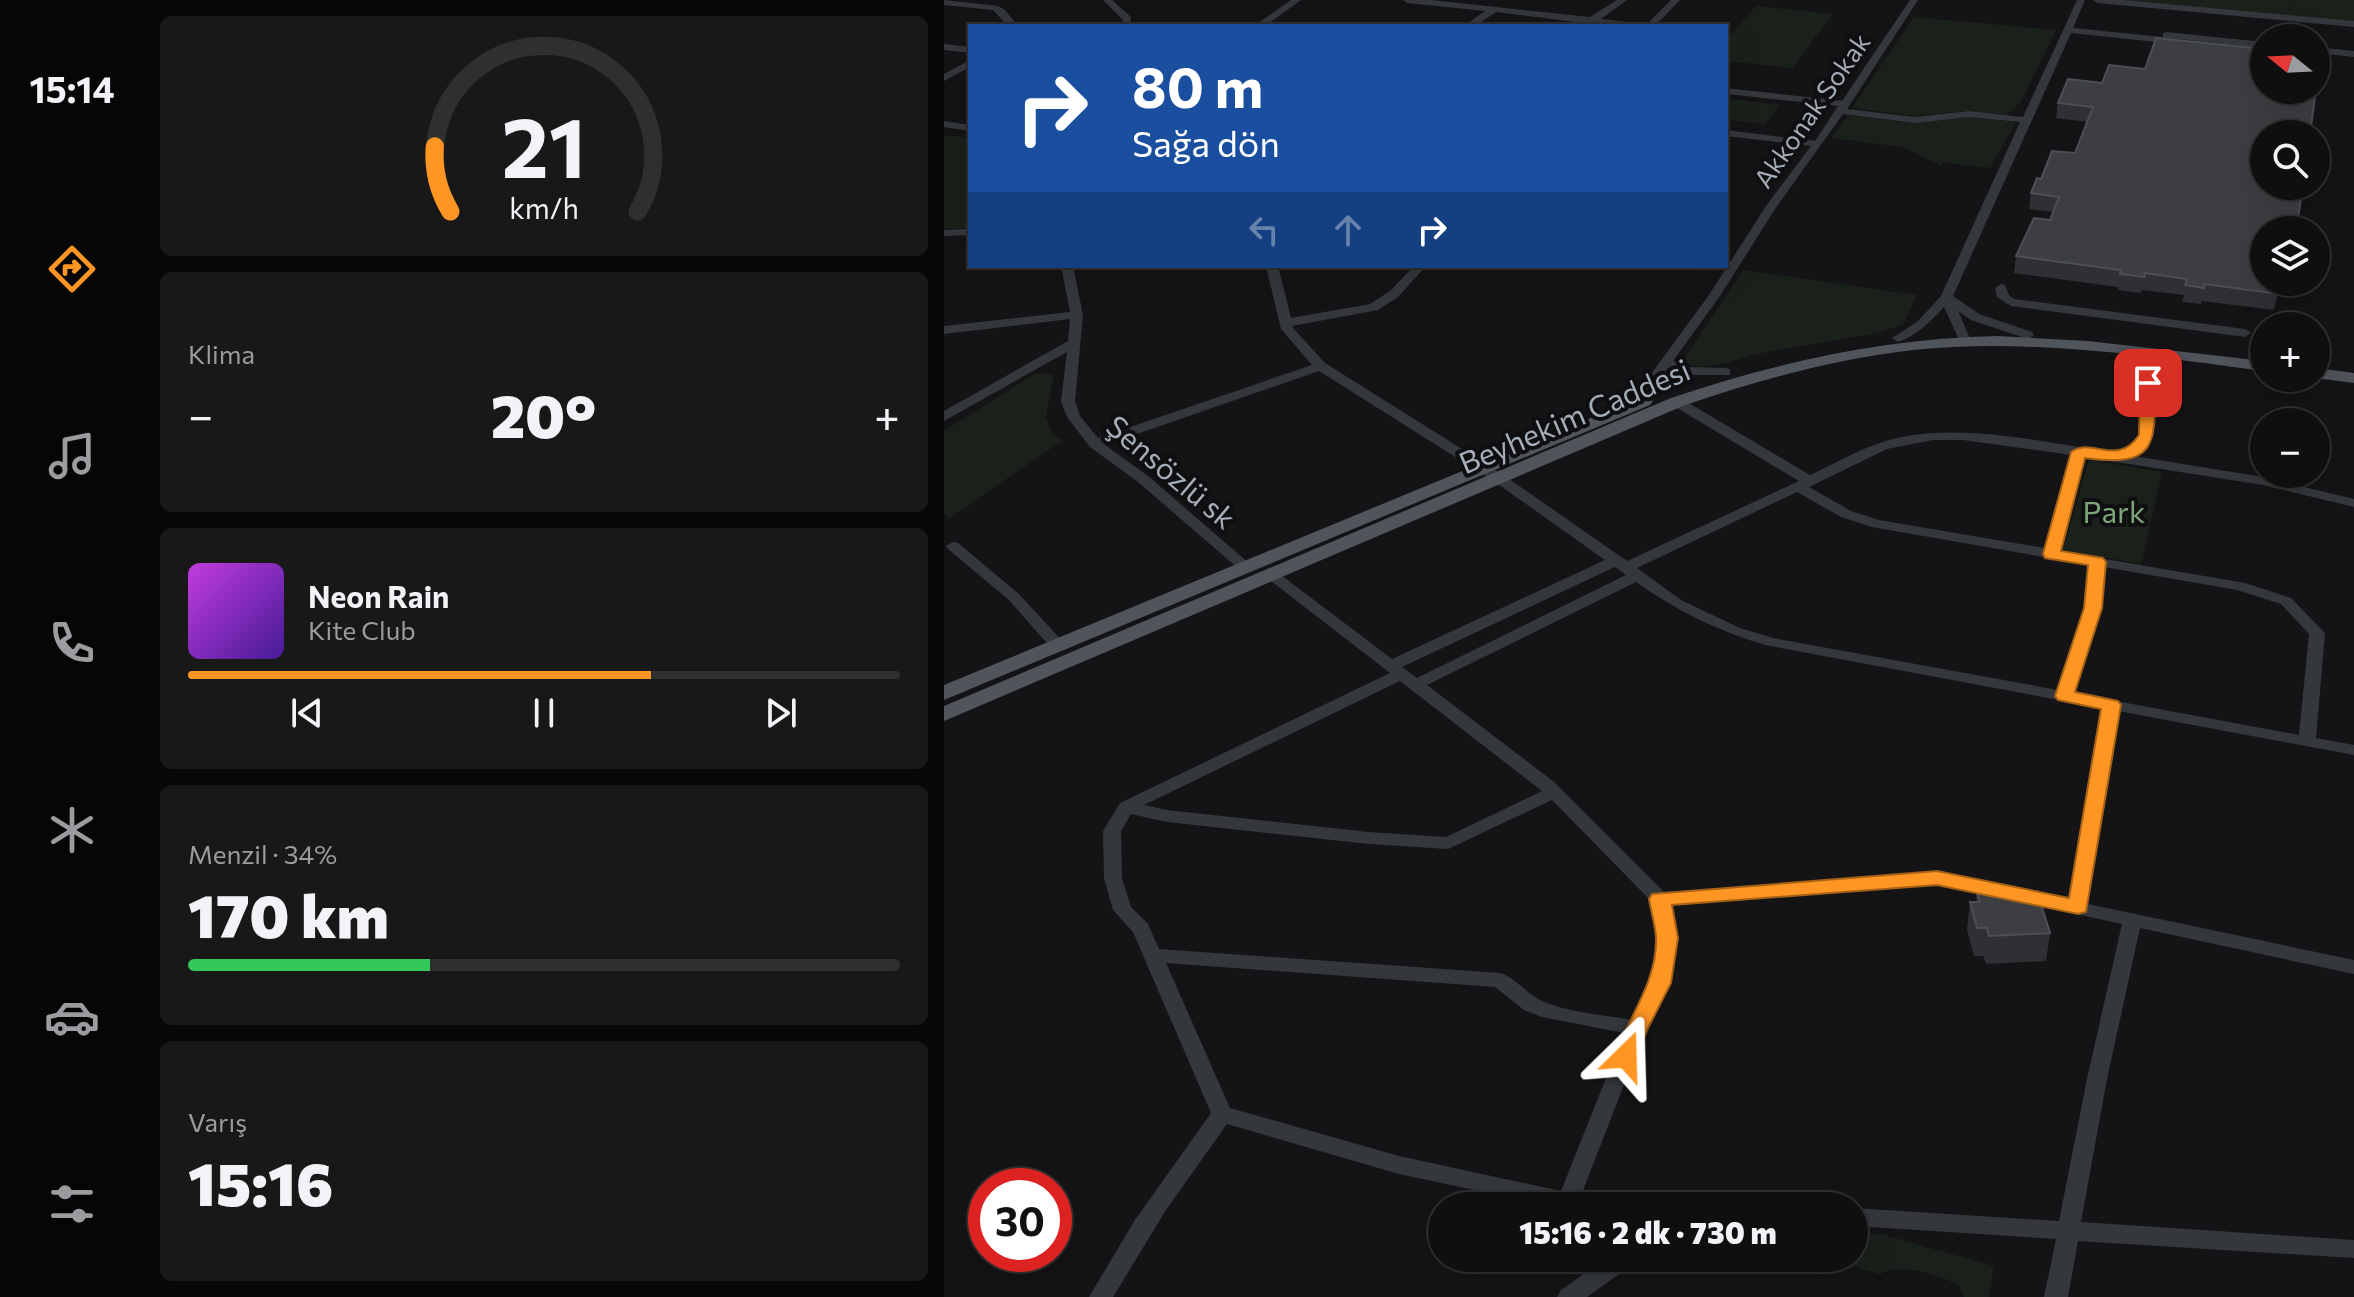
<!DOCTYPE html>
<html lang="tr">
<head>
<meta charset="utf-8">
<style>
  :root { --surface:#0f0f10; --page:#181819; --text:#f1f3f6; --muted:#9b9c9f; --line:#2f2f30; --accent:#ff9623 }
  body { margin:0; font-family:Commissioner,sans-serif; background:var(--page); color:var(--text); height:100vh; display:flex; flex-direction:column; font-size:30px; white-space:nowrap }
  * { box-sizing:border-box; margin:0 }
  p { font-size:26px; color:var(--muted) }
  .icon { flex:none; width:44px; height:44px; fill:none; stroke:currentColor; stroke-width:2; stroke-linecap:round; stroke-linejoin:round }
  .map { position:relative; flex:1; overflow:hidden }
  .panel { display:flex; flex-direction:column; gap:16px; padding:16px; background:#080809; width:800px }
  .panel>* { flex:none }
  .guide { position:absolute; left:24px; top:24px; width:760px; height:244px; border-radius:0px; box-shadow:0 8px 32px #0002,0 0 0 2px var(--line); background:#1a4fa0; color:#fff; overflow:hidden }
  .needle { width:52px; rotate:288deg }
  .buttons { position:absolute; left:1306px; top:24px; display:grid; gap:16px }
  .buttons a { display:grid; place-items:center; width:80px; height:80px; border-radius:50%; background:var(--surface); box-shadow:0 8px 32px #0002,0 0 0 2px var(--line); font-size:40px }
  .speed { position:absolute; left:24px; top:1168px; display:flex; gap:16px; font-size:40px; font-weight:700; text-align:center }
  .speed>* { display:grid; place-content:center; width:104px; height:104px; border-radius:50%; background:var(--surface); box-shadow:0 8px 32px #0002,0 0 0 2px var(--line); line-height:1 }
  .speed .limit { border:12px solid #d22; background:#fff; color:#111 }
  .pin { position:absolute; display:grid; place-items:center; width:68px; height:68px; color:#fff; margin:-34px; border-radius:16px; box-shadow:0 4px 12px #0006 }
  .me { position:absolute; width:88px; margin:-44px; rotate:22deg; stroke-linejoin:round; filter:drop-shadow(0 0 6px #0008) }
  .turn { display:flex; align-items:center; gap:28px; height:168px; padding:0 32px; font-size:36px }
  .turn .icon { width:104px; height:104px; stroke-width:2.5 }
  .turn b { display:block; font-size:56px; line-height:68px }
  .lanes { display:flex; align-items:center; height:76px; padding:0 32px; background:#0003; justify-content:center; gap:40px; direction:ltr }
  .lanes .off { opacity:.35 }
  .big { font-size:60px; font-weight:800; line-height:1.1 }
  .panel .card { flex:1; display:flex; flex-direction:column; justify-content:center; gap:12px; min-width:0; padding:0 28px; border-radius:12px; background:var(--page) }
  .panel .dial { align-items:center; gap:0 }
  .dial svg { height:208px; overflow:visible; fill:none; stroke:var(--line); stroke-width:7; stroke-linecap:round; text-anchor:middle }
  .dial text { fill:var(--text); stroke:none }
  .song { display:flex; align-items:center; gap:24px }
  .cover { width:96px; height:96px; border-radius:12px; background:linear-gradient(135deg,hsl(290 70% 55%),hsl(260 70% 35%)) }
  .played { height:8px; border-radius:4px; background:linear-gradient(90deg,var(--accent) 65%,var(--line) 65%) }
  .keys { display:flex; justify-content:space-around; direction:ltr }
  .heat { display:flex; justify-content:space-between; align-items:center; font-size:44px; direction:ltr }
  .charge { height:12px; border-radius:6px; background:linear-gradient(90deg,#34c759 34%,var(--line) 0) }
  .trip { position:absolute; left:484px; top:1192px; width:440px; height:80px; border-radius:40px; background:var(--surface); box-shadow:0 8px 32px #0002,0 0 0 2px var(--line); font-weight:800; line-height:80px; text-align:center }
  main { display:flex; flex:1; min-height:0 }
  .menu { display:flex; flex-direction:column; width:144px; justify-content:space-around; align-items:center; background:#060606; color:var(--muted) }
  .menu .icon { width:56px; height:56px }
  .menu .selected { color:var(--accent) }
  .menu b { font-size:36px; color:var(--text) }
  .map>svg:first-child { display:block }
  .green { fill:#1a211a }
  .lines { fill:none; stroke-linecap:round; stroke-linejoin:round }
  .minor { fill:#34373b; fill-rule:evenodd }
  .major { fill:#50545b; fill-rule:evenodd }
  .wall { fill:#303034 }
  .building { fill:#3c3e42; stroke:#4c4f55; stroke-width:2 }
  .route { fill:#ff9623; stroke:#a66217; stroke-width:2 }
  .labels { text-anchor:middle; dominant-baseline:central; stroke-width:8; stroke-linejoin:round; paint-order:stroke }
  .far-street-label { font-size:26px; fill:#a4adb8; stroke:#0f0f11 }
  .street-label { font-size:30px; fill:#a4adb8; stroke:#0f0f11 }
  .park-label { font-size:30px; fill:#7ca579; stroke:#0f0f11 }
</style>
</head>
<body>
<main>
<nav class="menu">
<b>15:14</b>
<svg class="icon selected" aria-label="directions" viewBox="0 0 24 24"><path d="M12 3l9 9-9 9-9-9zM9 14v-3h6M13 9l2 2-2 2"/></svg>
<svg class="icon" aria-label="music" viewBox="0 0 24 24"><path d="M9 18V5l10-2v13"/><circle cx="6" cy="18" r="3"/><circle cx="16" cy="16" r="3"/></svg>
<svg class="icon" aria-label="phone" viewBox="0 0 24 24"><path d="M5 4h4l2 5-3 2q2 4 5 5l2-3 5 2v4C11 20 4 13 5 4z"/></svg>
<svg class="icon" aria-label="climate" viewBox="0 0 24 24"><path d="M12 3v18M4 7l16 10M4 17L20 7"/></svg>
<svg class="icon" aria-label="car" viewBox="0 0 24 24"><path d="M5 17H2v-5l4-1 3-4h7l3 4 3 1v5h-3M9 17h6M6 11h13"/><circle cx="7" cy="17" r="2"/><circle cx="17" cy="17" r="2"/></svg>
<svg class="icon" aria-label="filters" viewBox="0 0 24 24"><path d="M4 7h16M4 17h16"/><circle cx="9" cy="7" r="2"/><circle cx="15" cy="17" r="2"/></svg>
</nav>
<section class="panel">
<div class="card dial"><svg viewBox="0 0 100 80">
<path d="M14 69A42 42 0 1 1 86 69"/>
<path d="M14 69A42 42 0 0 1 8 44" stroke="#ff9623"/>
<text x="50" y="56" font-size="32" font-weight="700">21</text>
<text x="50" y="72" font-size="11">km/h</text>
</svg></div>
<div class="card"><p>Klima</p>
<div class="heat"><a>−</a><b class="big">20°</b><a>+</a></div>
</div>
<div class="card">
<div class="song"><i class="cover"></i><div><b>Neon Rain</b><p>Kite Club</p></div></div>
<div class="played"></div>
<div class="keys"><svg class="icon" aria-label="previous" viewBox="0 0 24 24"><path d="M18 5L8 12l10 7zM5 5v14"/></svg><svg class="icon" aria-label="pause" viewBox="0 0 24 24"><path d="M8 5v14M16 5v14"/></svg><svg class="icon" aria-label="next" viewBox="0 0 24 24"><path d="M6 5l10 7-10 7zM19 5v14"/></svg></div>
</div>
<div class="card"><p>Menzil · 34%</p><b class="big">170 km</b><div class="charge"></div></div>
<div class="card"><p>Varış</p><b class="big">15:16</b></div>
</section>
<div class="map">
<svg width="1410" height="1297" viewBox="0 0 1410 1297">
  <rect width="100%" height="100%" fill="#141416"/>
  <g class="green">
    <polygon points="1182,0 1410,0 1410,22"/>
    <polygon points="812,6 889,14 848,68 782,61 782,40"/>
    <polygon points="970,17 1112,30 1077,102 1063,115 1022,111 969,116 908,108"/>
    <polygon points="782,98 786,99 836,105 821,124 782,120"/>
    <polygon points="904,115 969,123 1019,116 1072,122 1046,168 997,162 998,166 958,147 888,138"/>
    <polygon points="0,135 26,138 26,228 0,229"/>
    <polygon points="799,270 973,295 959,325 927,334 812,354 783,363 757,367 737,363"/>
    <polygon points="92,373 110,375 102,417 108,433 119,440 4,519 0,512 0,431"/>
    <polygon points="1145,460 1218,472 1197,564 1119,550"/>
    <path d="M910,1233L940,1235L1050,1266L1045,1297H1020L1015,1285C993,1275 958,1261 936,1274L904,1265L881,1262L882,1258H910Z"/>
  </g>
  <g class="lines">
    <g class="minor">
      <polygon points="0,0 54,6 61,10 74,26 64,26 49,10 0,5"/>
      <polygon points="159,0 168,0 187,17 186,26 176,26 179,20"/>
      <polygon points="347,0 357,0 321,26 310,26"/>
      <polygon points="459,0 487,0 646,17 673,0 683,0 657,19 703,24 727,0 736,0 711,26 647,24 552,12 531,26 520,26 541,11 463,3"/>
      <path d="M966,0H974L903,109L971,117L1025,111L1079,117L1133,0H1141L1129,28L1219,37V33L1222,32L1320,42V48L1234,39L1236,41L1231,44L1127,33L1009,296L1035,314L1088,332L1090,335L1084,339L1027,320L1014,311L1028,343L1022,347L1018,346L1000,307C986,322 974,335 954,342L948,338L973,322L997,296L1076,122L1025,117L971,123L899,114L831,209L776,296L729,361L745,367L781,368L786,369V375H743L724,368L697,407H687L685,404L765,295L822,206L867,146L782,136V130L871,141L894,106L782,94V88L898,101Z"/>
      <polygon points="1149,0 1181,0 1410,21 1410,27 1153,3"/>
      <polygon points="0,44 26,47 26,53 0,50"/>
      <polygon points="1372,47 1410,51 1410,57 1372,53"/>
      <polygon points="26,60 26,67 0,81 0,74"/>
      <polygon points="0,121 26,125 26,131 0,127"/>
      <polygon points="26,229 26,235 0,236 0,230"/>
      <path d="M117,266H129L139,315L131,401L136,416L154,438L368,365L337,329L322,266H334L347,318L426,304L446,291L470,266H482L454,297L434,310L348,326L349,328L381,363L561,476L683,561L855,481L728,405V399H738L866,475C888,465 910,452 933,444C1002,418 1101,443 1173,453L1184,448L1196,434V352L1202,348L1208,352L1210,435L1190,456L1319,477L1410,499V507L1319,485L1141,457L1115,551L1301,583L1347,598L1381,633L1372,738L1410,745V755L1174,711L1144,904L1410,960V974L1196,928L1163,1079L1137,1222L1410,1240V1258L1134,1241L1124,1297H1100L1112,1239L910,1226V1208L1115,1221L1143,1079L1178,924L993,884L726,905L731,952L725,980L702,1028L638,1193L719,1197L727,1200L730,1206H605L455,1174L283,1124L222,1210L169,1297H145L191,1220L267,1113L189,932L169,910L160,878L159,831L176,803L446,673L323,578L320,575L323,572H333L448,659L661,560L551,482L375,371L161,445L204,476L306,564L309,567L301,572L296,570L194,482L146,447L123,417L117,401L123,352L0,421V411L124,341L126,319L0,334V326L126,312ZM989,440H1019L1127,455L1101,548L935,520L907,511L865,487L943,449ZM853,492L897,517L928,527L1145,565L1141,608L1114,690L829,638L796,628L737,600L693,568ZM671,567L682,575L473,678L458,667ZM1160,567L1293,590L1337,604L1365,634L1355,735L1129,693L1157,608ZM692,582C733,611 774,631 821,645L1158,708L1126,900L993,872L720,892L610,782L483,685ZM456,681L598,791L502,837L425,832L223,810L200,805ZM608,800L707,901L711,937L709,966L700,994L687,1020C658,1014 625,1013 598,1001C583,995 573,978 556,973L215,949L204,924L187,907L178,878L177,831L187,814L223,822L425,844L504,849ZM222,963L551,987L580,1010L598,1017L680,1033L617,1191L455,1156L286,1108Z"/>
      <polygon points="1057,284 1061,285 1065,295 1070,299 1301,329 1307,333 1301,337 1067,306 1053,297 1051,288"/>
      <polygon points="9,542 14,543 75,594 120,643 122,646 120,649 108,649 65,600 4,549 2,546"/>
      <polygon points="662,1258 691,1258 688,1265 643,1297 613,1297 617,1290"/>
    </g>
    <g class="major">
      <path d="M1054,336L1144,341L1320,361V371C1204,356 1086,338 969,350C891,359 814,380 739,406L0,721V706L727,398C834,362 941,338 1054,336Z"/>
      <polygon points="1372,368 1410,373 1410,383 1371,378"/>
      <polygon points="700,396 709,401 706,405 0,700 0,685"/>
    </g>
  </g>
  <g class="wall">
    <polygon points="1124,79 1320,186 1358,186 1357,189 1349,188 1320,282 1345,282 1343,290 1335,289 1330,310 1258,301 1257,304 1238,302 1240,295 1198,290 1197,293 1174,290 1174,287 1070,273 1072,256 1106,220 1109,212 1085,209 1087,193 1097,179 1131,153 1144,122 1112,118 1114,103"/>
    <polygon points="1033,894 1106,933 1102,961 1042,964 1039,956 1030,956 1023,930 1026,902 1032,902"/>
  </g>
  <g class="building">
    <polygon points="1212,38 1320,49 1320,90 1372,90 1366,134 1320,134 1320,186 1350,186 1348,198 1357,199 1352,230 1320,230 1320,282 1336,282 1334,294 1261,284 1260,288 1241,285 1243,279 1201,273 1200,277 1176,274 1177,270 1072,256 1090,218 1106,220 1115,197 1087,193 1093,178 1097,179 1108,151 1131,153 1149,107 1114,103 1124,79 1158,83 1165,65 1201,69"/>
    <polygon points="1372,68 1375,68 1372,89"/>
    <polygon points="1093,891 1106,933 1045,936 1043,928 1033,928 1026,902 1036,902 1033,894"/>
  </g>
  <path class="route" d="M1204,379L1211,383C1211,444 1214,468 1141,458L1117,551L1159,558L1162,562L1158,608L1131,692L1174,701L1177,705L1142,912L1134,914L993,885L728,905L734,938L727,983L704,1028L690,1062L682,1065L674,1062L670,1056C685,1017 714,980 712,937C711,924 707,911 705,899L708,894L993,871L1125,898L1157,709L1114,700L1111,696L1140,608L1144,565L1101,558L1099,554L1127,452C1148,436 1173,468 1195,435L1196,383Z"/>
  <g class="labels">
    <g class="far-street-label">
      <text transform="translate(867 110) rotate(-55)">Akkonak Sokak</text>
    </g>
    <g class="street-label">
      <text transform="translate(630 415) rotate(-23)">Beyhekim Caddesi</text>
      <text transform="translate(228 471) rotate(40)">Şensözlü sk</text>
    </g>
    <g class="park-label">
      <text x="1170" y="510">Park</text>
    </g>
  </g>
</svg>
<div class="buttons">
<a><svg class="needle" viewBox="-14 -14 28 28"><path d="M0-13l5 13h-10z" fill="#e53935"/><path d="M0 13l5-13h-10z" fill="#9b9c9f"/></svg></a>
<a><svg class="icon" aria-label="search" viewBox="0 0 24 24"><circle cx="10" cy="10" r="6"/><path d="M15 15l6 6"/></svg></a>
<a><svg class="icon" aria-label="layers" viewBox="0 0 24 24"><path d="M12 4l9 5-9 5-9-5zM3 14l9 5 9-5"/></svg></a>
<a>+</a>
<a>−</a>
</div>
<div class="speed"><div class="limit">30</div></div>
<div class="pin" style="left:1204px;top:383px;background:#d93025"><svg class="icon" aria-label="arrive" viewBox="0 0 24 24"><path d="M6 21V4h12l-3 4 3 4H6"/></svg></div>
<svg class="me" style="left:682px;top:1056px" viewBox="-20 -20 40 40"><path d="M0-17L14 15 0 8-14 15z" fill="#ff9623" stroke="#fff" stroke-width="4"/></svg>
<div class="trip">15:16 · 2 dk · 730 m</div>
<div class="guide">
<div class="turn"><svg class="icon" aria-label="right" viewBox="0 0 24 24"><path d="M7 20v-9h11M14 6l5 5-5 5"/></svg><div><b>80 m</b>Sağa dön</div></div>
<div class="lanes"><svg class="icon off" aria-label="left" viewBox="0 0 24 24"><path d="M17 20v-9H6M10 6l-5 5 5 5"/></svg><svg class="icon off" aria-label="ahead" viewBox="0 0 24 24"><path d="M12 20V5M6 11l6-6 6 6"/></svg><svg class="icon" aria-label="right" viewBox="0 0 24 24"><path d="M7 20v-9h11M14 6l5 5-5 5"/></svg></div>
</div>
</div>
</main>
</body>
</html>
